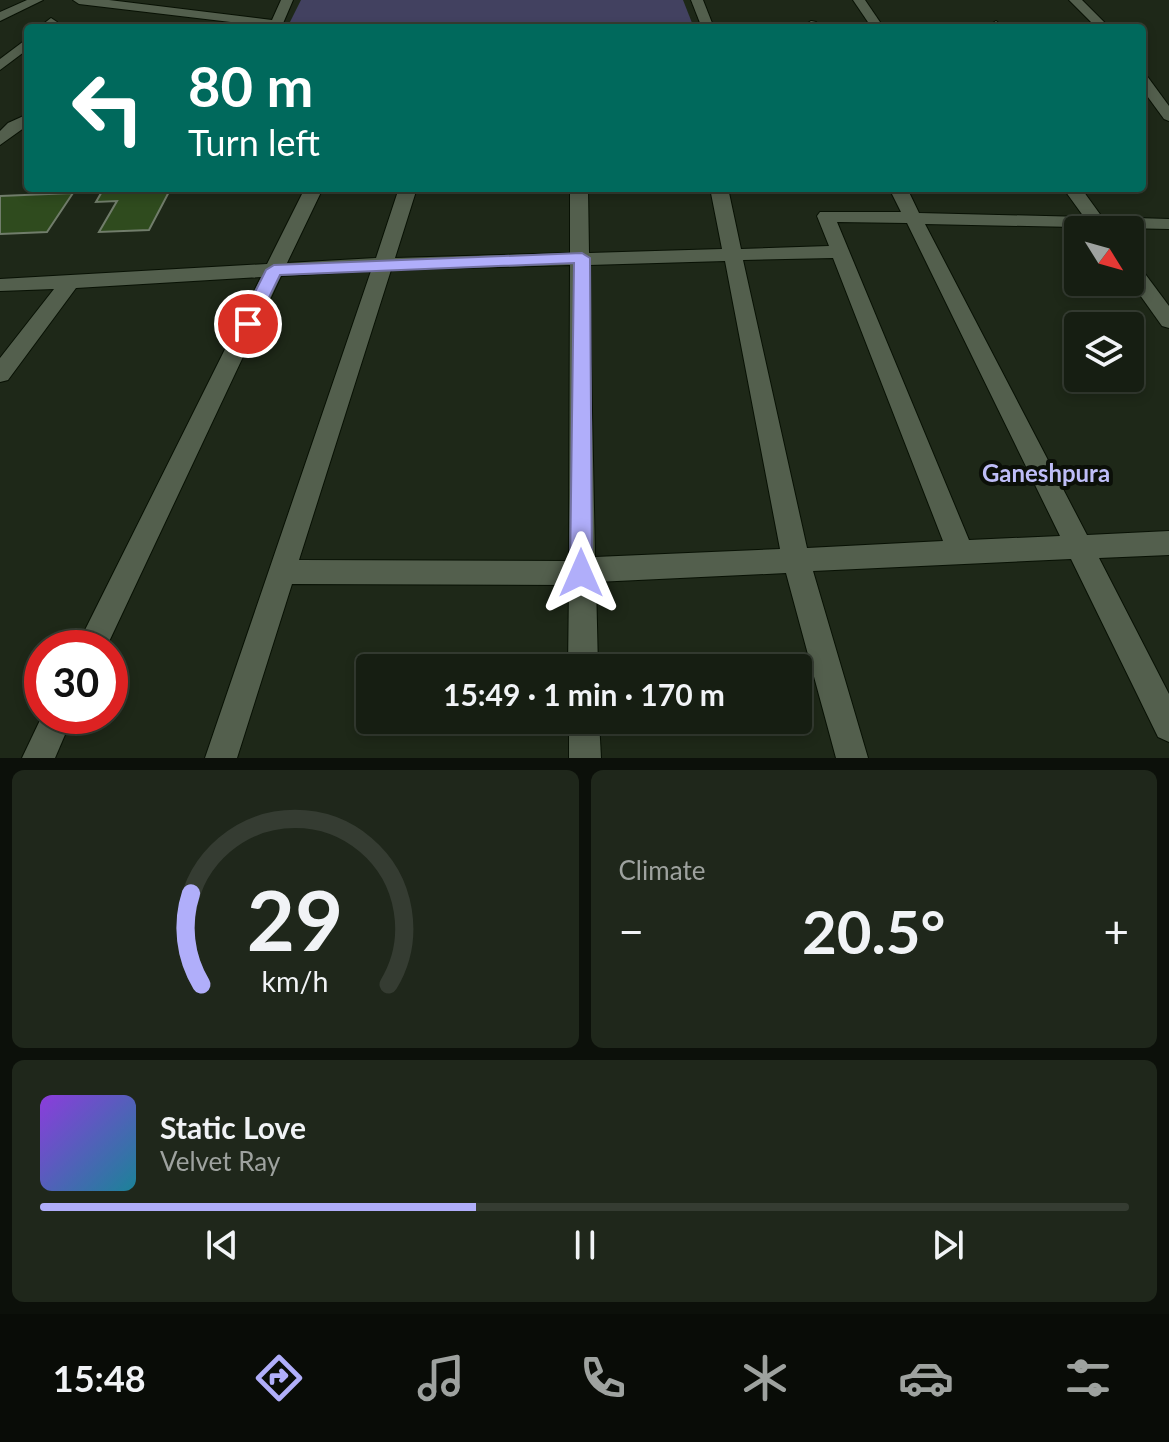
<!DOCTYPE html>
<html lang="en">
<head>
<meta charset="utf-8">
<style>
  :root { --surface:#161e12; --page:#1f271b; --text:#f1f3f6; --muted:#9ea29f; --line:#353c32; --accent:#b0aefa }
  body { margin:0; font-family:Lato,sans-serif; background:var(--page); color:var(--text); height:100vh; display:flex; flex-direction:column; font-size:30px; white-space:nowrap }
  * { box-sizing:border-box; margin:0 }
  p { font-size:26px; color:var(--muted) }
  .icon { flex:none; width:44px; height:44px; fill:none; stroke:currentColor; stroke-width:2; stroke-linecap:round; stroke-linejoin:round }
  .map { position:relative; height:758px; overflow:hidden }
  .side { display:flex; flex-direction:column; gap:12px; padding:12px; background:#0c100a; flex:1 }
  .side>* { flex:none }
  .guide { position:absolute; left:24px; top:24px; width:1122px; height:168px; border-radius:8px; box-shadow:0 4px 12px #0003,0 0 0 2px var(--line); background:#00695c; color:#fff; overflow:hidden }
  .needle { width:52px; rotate:127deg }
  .tools { position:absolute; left:1064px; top:216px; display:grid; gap:16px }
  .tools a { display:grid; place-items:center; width:80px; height:80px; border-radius:8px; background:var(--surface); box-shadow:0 4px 12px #0003,0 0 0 2px var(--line); font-size:40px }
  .speed { position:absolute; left:24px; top:630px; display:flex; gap:16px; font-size:40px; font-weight:700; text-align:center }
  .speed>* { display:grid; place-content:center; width:104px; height:104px; border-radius:50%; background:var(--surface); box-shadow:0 4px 12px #0003,0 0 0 2px var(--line); line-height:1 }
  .speed .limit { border:12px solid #d22; background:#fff; color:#111 }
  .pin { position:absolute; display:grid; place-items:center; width:68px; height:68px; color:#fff; margin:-34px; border:4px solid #fff; border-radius:50%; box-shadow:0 2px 8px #0007 }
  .me { position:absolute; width:88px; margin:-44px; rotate:0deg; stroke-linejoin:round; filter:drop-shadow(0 0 6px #0008) }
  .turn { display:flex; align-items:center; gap:28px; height:168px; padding:0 32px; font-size:36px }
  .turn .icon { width:104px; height:104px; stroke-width:2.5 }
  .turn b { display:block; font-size:56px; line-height:68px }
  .big { font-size:60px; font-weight:700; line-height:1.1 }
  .side .tile { flex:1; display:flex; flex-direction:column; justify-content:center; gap:12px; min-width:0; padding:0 28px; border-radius:12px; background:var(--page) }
  .side .dial { align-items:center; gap:0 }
  .dial svg { height:208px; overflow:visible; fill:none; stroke:var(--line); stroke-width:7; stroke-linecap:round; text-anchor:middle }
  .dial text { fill:var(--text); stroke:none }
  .song { display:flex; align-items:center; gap:24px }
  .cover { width:96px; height:96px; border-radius:12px; background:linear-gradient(135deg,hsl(270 70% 55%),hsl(190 70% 35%)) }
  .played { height:8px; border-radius:4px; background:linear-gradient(90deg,var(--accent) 40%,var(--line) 40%) }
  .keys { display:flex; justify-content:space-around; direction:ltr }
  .heat { display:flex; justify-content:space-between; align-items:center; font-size:44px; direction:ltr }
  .side .tiles { flex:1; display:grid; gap:12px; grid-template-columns:1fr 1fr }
  .tile:last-child { grid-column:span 2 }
  .trip { position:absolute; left:356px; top:654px; width:456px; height:80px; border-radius:8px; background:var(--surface); box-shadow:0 4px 12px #0003,0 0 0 2px var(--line); font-weight:700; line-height:80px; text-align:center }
  .dock { display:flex; height:128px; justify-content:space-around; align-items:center; background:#090c07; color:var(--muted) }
  .dock .icon { width:56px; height:56px }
  .dock .active { color:var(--accent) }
  .dock b { font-size:36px; color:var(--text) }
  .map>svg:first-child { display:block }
  .green { fill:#424160 }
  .building { fill:#2f4b1e; stroke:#717d6b; stroke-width:2 }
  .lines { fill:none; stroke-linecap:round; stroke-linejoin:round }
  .minor-casing { stroke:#081104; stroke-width:2 }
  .minor { fill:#535f4d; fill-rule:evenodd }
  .route { fill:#b0aefa; stroke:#7271a2; stroke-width:2 }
  .labels { text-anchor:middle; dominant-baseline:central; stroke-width:8; stroke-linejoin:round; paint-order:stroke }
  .neighbourhood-label { font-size:24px; font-weight:bold; fill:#bebdf7; stroke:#0b0f08 }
</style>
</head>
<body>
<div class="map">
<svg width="1169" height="758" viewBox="0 0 1169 758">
  <rect width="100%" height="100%" fill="#1e2818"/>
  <polygon class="green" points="301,0 683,0 694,28 287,28"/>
  <g class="building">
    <polygon points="104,188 171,188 149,230 99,232 117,201 96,202"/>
    <polygon points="73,193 47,232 0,234 0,196"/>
  </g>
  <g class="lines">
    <defs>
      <g id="minor">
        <polygon points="27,0 43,0 0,21 0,12"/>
        <polygon points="73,0 109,0 272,20 281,0 293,0 281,28 79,4"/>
        <polygon points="691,0 703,0 714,28 702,28"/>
        <polygon points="853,0 865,0 884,28 872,28"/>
        <polygon points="1069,0 1082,0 1110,28 1097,28"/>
        <polygon points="51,18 57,22 52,28 38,28"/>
        <polygon points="811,21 816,22 819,28 807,28 805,25"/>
        <polygon points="996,21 1005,28 992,28 990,25"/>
        <polygon points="28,38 28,49 0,70 0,59"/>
        <polygon points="1142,75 1147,76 1169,106 1169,121 1164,119 1142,89"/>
        <polygon points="28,114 28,125 0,145 0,131 8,123"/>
        <path d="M305,188H323L287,263L376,258L399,188H417L395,258L570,253V188H588L589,253L722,249L710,188H728L741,249L829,246L817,216L820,212H901L889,188H907L919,213L1084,217L1063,188H1081L1102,217L1169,219V229L925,224L1087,535L1169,531V555L1099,558L1169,694V742L1158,737L1071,559L813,571L868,758H836L786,573L596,582L598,668H568L569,585L292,584L237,758H205L371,271L281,276L106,648H76L261,277L76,288L8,380L0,382V358L54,289L0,291V279L267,264ZM837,222L907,223L1060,536L969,540ZM833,258L943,541L807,548L743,260ZM725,261L780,549L595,557L589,265ZM570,265L569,561L299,560L391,270Z"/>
        <polygon points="1130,261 1137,263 1169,306 1169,328 1162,326 1130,281"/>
        <polygon points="42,716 73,716 55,758 22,758"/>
        <polygon points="569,720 599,720 601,758 569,758"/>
      </g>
    </defs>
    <use href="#minor" class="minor-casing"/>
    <use href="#minor" class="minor"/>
  </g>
  <polygon class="route" points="582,253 590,258 592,573 589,581 581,584 573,581 570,573 574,263 280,275 254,328 242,328 239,324 266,270 274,265"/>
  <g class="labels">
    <g class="neighbourhood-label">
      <text x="1046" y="472">Ganeshpura</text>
    </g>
  </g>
</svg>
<div class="tools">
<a><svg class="needle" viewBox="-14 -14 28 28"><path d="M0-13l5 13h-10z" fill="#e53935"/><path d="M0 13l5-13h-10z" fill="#9ea29f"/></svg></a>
<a><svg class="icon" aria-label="layers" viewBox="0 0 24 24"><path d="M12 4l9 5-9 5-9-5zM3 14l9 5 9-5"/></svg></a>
</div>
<div class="speed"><div class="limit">30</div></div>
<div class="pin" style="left:248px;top:324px;background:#d93025"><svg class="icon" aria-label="arrive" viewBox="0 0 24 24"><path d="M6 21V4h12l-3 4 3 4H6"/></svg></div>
<svg class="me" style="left:581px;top:573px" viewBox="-20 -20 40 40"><path d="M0-17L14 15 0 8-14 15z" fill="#b0aefa" stroke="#fff" stroke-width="4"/></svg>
<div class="trip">15:49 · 1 min · 170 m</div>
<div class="guide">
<div class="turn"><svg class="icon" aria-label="left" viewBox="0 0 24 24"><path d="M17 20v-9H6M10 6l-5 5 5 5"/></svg><div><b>80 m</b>Turn left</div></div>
</div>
</div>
<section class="side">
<div class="tiles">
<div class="tile dial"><svg viewBox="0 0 100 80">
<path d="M14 69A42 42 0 1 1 86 69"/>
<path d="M14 69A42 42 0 0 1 10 34" stroke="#b0aefa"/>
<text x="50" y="56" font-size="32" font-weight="700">29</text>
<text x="50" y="72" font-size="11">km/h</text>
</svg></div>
<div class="tile"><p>Climate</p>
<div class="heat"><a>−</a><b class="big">20.5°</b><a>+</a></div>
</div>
<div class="tile">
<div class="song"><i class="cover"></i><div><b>Static Love</b><p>Velvet Ray</p></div></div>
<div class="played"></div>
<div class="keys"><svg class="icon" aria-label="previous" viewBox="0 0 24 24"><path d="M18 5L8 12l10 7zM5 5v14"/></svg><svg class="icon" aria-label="pause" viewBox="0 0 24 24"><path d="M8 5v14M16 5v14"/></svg><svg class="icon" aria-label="next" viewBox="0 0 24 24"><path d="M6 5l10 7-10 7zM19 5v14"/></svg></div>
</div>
</div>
</section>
<nav class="dock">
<b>15:48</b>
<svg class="icon active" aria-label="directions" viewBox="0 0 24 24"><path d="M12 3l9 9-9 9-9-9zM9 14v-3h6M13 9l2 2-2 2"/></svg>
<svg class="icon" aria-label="music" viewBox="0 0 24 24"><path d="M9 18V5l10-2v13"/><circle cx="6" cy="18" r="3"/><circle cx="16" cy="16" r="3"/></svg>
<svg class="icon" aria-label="phone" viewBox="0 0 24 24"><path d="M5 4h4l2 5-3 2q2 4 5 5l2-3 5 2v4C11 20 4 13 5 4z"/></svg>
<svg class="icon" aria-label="climate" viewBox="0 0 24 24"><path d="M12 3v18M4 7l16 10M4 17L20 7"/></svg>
<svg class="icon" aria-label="car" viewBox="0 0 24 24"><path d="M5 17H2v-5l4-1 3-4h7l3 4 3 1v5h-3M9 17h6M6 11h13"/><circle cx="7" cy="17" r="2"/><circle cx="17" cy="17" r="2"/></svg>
<svg class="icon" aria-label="filters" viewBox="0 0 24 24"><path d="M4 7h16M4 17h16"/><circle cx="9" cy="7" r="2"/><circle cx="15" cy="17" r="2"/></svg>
</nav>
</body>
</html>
